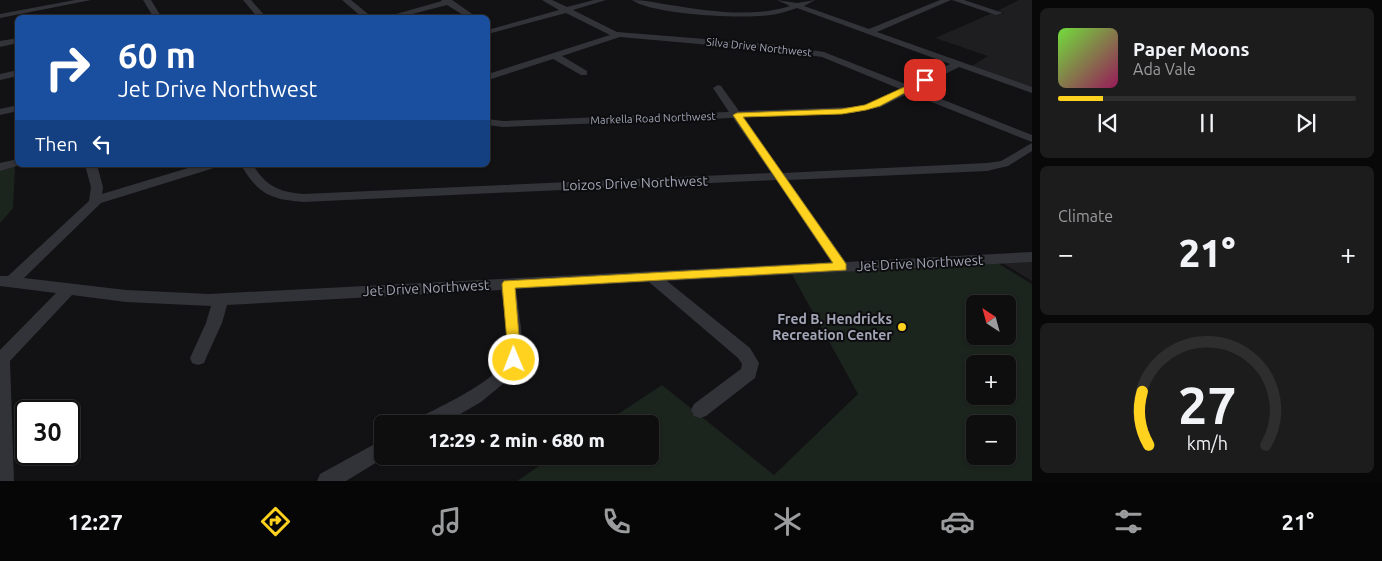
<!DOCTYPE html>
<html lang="en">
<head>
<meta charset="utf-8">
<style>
  :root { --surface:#0e0e0f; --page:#1c1c1d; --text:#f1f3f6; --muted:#9b9c9e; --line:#2e2e2f; --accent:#ffd21f }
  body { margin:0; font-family:Ubuntu,sans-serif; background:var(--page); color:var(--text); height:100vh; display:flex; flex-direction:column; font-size:19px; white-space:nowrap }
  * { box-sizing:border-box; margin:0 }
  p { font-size:16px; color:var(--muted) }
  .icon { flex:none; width:28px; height:28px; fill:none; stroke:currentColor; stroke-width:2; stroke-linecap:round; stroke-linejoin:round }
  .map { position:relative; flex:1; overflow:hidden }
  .panel { display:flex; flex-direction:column; gap:8px; padding:8px; background:#080808; width:350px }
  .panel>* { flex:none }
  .guide { position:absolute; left:15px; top:15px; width:475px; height:152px; border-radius:8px; box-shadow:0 1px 4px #0004,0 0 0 1px var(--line); background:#1a4fa0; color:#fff; overflow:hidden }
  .needle { width:32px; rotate:324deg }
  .buttons { position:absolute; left:966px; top:295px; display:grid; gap:10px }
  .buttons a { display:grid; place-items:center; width:50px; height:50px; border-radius:8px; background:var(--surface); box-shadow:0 1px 4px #0004,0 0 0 1px var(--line); font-size:25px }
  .speed { position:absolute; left:15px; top:400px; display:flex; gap:10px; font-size:25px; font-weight:700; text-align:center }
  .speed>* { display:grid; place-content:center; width:65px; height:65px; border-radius:50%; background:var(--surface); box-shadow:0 1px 4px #0004,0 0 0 1px var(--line); line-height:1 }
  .speed .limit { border:2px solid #111; border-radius:8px; background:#fff; color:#111 }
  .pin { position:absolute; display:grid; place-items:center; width:42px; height:42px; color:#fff; margin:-21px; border-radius:10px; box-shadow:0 2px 8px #0006 }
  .me { position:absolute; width:55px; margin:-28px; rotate:359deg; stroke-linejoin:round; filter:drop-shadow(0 0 4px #0008) }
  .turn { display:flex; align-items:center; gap:18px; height:105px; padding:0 20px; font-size:22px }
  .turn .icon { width:65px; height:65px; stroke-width:2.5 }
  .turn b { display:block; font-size:35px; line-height:42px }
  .then { display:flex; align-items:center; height:48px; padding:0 20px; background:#0003; gap:10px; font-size:19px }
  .big { font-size:38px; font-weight:800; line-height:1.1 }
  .panel .widget { flex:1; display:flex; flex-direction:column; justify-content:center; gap:8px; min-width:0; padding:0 18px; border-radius:8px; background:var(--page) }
  .panel .dial { align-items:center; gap:0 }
  .dial svg { height:130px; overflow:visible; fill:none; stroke:var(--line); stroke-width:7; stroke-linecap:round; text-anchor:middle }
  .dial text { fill:var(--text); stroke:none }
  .song { display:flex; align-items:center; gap:15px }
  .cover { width:60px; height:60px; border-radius:8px; background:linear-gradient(135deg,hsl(100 70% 55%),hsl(330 70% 35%)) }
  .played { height:5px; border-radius:2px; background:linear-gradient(90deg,var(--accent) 15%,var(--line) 15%) }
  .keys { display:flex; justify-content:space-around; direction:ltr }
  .heat { display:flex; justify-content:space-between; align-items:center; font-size:28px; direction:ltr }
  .trip { position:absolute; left:374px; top:415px; width:285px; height:50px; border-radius:8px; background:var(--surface); box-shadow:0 1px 4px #0004,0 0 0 1px var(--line); font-weight:800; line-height:50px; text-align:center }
  .menu { display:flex; height:80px; justify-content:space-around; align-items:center; background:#060606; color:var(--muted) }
  .menu .icon { width:35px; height:35px }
  .menu .on { color:var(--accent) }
  .menu b { font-size:22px; color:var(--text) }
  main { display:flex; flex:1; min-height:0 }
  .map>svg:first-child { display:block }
  .built { fill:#1e1e21 }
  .green { fill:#1c241e; fill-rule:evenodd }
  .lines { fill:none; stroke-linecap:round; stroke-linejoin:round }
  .minor { fill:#323339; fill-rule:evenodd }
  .route { fill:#ffd21f; stroke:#a68814 }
  .poi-dot { fill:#ffd21f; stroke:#0d0d0f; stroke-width:2 }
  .labels { text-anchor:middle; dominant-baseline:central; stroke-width:4; stroke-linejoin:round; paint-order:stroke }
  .far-street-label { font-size:11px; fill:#a2a5b6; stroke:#0d0d0f }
  .street-label { font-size:14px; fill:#a2a5b6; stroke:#0d0d0f }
  .poi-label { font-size:14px; font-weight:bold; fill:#a2a5b6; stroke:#0d0d0f; text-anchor:end }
</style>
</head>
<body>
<main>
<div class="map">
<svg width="1032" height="481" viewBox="0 0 1032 481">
  <rect width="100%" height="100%" fill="#121214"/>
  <g class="built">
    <polygon points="1019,0 1032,0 1032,89 970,67 988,56 935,38 995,12 1002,14 1004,13 997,11"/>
    <polygon points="1032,261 1032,281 1002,263"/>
  </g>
  <g class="green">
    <polygon points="15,165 13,208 0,223 0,170"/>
    <path d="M991,259L1032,284V481H517L554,456H650V424H603L662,385L774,475L858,394L789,269ZM975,304H1008V336H975ZM975,364H1008V396H975ZM975,424H1008V456H975Z"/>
  </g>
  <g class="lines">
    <g class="minor">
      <polygon points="75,0 91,0 0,18 0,14"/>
      <polygon points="143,0 151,0 162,18 154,18"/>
      <polygon points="243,0 251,0 267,18 258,18"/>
      <polygon points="342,0 351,0 373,18 363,18"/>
      <polygon points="441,0 452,0 478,18 468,18 447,5 397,18 382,18 442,1"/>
      <path d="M542,0H552L567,7L594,0H606L573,10L617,32L779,45L824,52L908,85L950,64L797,8C788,11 779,14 770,15C744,19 653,15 632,0C645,0 657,3 670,5C708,11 753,18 790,6L777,0L797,3L815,0L804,6L869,29L940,0H951L877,32L1032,87V93L959,67L916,89L1032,135V142L909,93L881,107L852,113L744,117L783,173L987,163L1001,161L1032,143V151L1008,166L987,171L788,180L846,262L1032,252V262L667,281L750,348L759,363L755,378L706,416L700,418L694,416L691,410L694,404L741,369L742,364L738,358L649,282L516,289L524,352L522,360L515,374L481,402L443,424H416L418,418C438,408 498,380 505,360C513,340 504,311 501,290L227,305L222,323L206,358L204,363L198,365L192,363L190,358L206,323L211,306L126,302L72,295L10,361L14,481H0V350L56,293L0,286V276H8L89,201L91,187L85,165H97L103,187L102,194L198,165H216L214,168L101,203L24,278L126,290L209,294L831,262L776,180L303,202C270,199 258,194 241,165H253C266,186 278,192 303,194L771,173L733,118L503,127L488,125V119L503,121L729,112L713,88L718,85L721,86L739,111L852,107L874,103L900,89L822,57L779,51L620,37L562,56L587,71V75H581L553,59L488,80V74L610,35L566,13L488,34V30L559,10Z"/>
      <polygon points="952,0 964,0 1003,13 996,15"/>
      <polygon points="18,38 18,43 0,47 0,41"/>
      <polygon points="18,70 18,76 0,80 0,74"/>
      <polygon points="18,105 18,111 0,115 0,109"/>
      <polygon points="18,159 18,165 20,165 0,171 0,163"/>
      <polygon points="382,440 382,456 387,456 346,481 317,481 320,474"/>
    </g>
  </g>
  <polygon class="route" points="922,79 929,80 880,106 866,110 842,114 743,117 846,264 846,270 515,288 521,360 519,364 509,364 502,284 504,281 833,263 733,115 737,113 842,109 865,105"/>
  <circle class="poi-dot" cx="902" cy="327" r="5"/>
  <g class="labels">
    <g class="far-street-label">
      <text transform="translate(759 47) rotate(6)">Silva Drive Northwest</text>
      <text transform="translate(653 118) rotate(-2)">Markella Road Northwest</text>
    </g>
    <g class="street-label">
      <text transform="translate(635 183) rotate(-2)">Loizos Drive Northwest</text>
      <text transform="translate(920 263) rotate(-3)">Jet Drive Northwest</text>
      <text transform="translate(426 288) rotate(-3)">Jet Drive Northwest</text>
    </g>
    <g class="poi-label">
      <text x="892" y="319">Fred B. Hendricks<tspan x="892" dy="16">Recreation Center</tspan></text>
    </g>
  </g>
</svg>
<div class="buttons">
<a><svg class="needle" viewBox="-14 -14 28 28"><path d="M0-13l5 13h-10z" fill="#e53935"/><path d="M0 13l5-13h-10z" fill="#9b9c9e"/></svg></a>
<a>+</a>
<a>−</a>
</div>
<div class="speed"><div class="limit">30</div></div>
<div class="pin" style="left:925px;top:80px;background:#d93025"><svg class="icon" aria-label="arrive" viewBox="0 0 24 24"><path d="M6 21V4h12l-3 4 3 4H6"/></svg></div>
<svg class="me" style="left:514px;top:360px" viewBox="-20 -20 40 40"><circle r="17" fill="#ffd21f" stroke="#fff" stroke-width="3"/><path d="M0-11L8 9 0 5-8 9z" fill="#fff"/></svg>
<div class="trip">12:29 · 2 min · 680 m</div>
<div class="guide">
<div class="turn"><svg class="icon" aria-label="right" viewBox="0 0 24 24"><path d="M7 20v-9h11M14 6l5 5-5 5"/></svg><div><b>60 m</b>Jet Drive Northwest</div></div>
<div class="then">Then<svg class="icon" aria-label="left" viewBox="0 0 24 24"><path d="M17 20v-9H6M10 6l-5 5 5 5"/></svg></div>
</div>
</div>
<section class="panel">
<div class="widget">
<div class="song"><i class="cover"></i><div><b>Paper Moons</b><p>Ada Vale</p></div></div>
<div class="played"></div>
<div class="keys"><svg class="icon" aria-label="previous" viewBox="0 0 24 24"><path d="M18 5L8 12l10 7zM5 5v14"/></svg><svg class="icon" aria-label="pause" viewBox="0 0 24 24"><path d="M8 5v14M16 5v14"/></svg><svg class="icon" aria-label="next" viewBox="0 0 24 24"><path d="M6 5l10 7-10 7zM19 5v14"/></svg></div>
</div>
<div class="widget"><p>Climate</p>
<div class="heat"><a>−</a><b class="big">21°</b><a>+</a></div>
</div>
<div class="widget dial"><svg viewBox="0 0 100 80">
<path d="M14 69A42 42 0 1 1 86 69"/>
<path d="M14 69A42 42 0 0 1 10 36" stroke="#ffd21f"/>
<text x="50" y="56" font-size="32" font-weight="700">27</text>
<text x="50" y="72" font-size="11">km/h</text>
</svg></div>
</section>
</main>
<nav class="menu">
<b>12:27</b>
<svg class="icon on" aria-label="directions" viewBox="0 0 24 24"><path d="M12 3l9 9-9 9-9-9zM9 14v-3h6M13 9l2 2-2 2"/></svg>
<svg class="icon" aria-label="music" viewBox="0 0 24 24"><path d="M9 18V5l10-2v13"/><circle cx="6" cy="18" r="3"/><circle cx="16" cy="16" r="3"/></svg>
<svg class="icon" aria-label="phone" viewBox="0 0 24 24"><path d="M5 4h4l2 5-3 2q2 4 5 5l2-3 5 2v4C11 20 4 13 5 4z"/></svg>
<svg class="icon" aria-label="climate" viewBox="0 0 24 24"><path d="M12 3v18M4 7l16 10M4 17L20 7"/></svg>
<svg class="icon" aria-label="car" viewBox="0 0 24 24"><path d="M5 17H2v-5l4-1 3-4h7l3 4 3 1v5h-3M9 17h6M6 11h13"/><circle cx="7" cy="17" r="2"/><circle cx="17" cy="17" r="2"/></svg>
<svg class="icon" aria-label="filters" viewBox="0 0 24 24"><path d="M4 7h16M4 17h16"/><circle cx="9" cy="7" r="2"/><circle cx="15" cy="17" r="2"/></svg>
<b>21°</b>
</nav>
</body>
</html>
